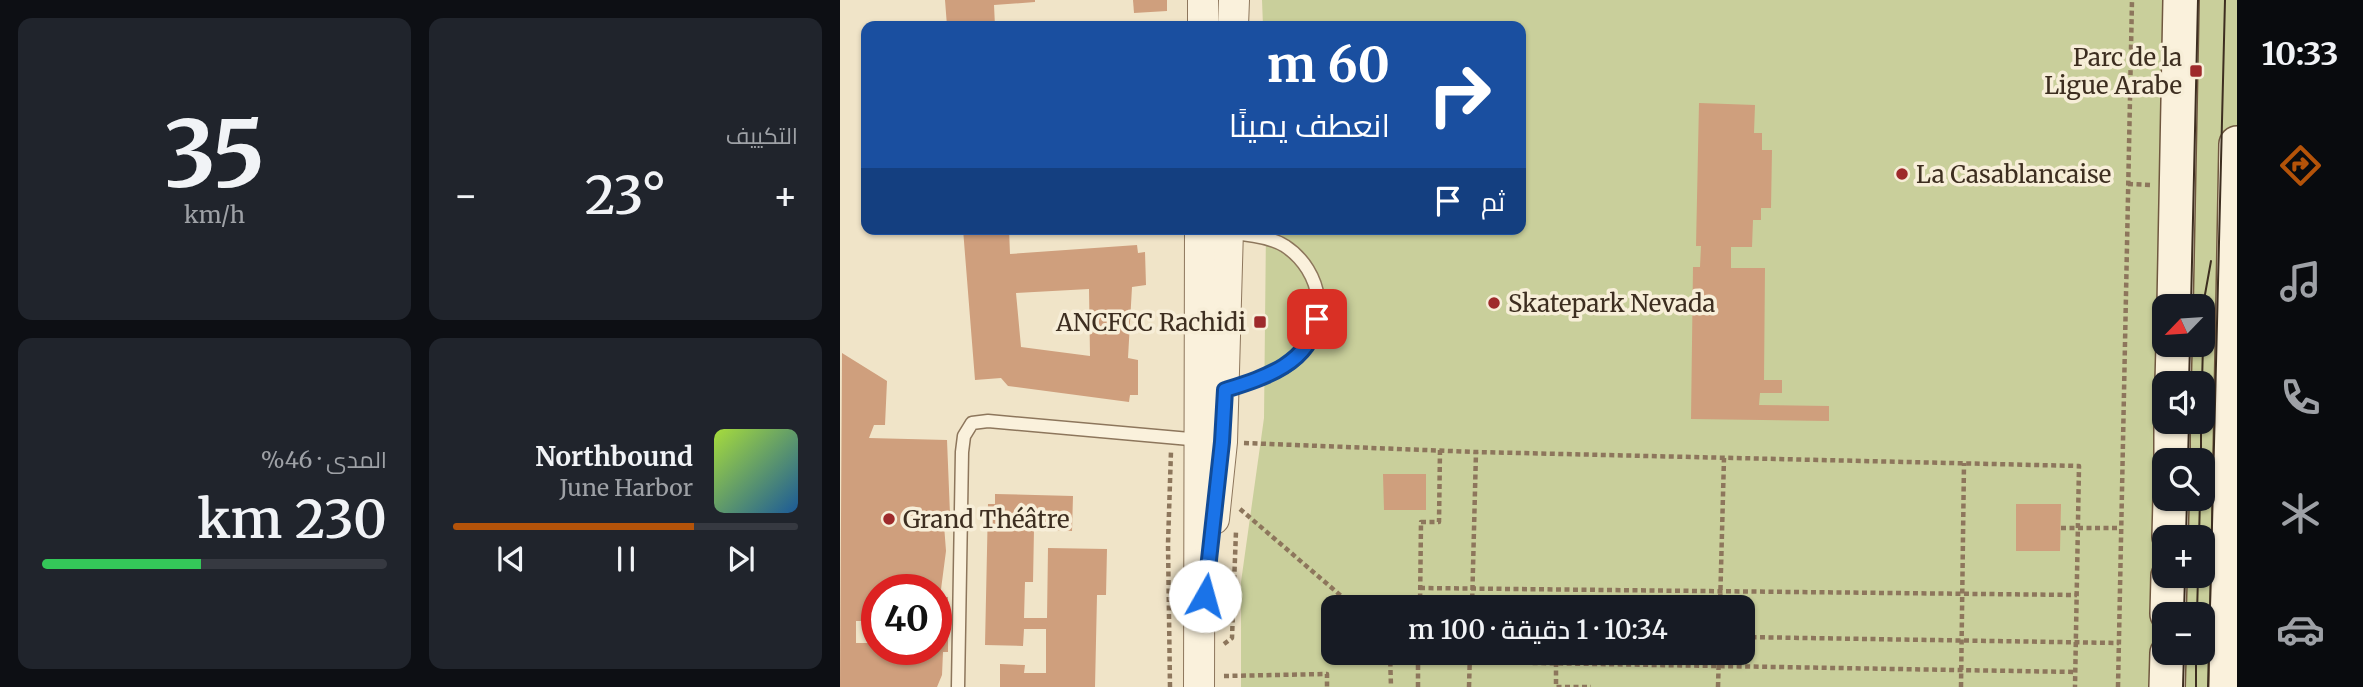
<!DOCTYPE html>
<html lang="ar">
<head>
<meta charset="utf-8">
<style>
  :root { --surface:#171b24; --page:#20242c; --text:#f1f3f6; --muted:#9ea1a6; --line:#363941; --accent:#b45309 }
  body { margin:0; font-family:Merriweather,Cairo,serif; background:var(--page); color:var(--text); direction:rtl; height:100vh; display:flex; flex-direction:column; font-size:26px; white-space:nowrap }
  * { box-sizing:border-box; margin:0 }
  p { font-size:23px; color:var(--muted) }
  .icon { flex:none; width:38px; height:38px; fill:none; stroke:currentColor; stroke-width:2; stroke-linecap:round; stroke-linejoin:round }
  .map { position:relative; flex:1; overflow:hidden; direction:ltr }
  .sheet { display:flex; flex-direction:column; gap:18px; padding:18px; background:#0d0f14; width:840px }
  .sheet>* { flex:none }
  .hud { position:absolute; left:21px; top:21px; width:665px; height:214px; border-radius:14px; box-shadow:0 2px 5px #0004; direction:rtl; background:#1a4fa0; color:#fff; overflow:hidden }
  .needle { width:46px; rotate:245deg }
  .fabs { position:absolute; left:1312px; top:294px; display:grid; gap:14px }
  .fabs a { display:grid; place-items:center; width:63px; height:63px; border-radius:14px; background:var(--surface); box-shadow:0 2px 5px #0004; font-size:35px }
  .speed { position:absolute; left:21px; top:574px; display:flex; gap:14px; font-size:35px; font-weight:700; text-align:center }
  .speed>* { display:grid; place-content:center; width:91px; height:91px; border-radius:50%; background:var(--surface); box-shadow:0 2px 5px #0004; line-height:1 }
  .speed .limit { border:10px solid #d22; background:#fff; color:#111 }
  .pin { position:absolute; display:grid; place-items:center; width:60px; height:60px; color:#fff; margin:-30px; border-radius:14px; box-shadow:0 4px 10px #0006 }
  .me { position:absolute; width:77px; margin:-38px; rotate:7deg; stroke-linejoin:round; filter:drop-shadow(0 0 5px #0008) }
  .turn { display:flex; align-items:center; gap:24px; height:147px; padding:0 21px; font-size:32px }
  .turn .icon { width:91px; height:91px; stroke-width:2.5 }
  .turn b { display:block; font-size:49px; line-height:60px }
  .then { display:flex; align-items:center; height:66px; padding:0 21px; background:#0003; gap:14px; font-size:26px }
  .big { font-size:52px; font-weight:600; line-height:1.1 }
  .sheet .card { flex:1; display:flex; flex-direction:column; justify-content:center; gap:10px; min-width:0; padding:0 24px; border-radius:14px; background:var(--page) }
  .sheet .dial { align-items:center; gap:0 }
  .dial b { font-size:91px; line-height:1 }
  .song { display:flex; align-items:center; gap:21px }
  .cover { width:84px; height:84px; border-radius:10px; background:linear-gradient(135deg,hsl(80 70% 55%),hsl(210 70% 35%)) }
  .played { height:7px; border-radius:4px; background:linear-gradient(90deg,var(--accent) 70%,var(--line) 70%) }
  .keys { display:flex; justify-content:space-around; direction:ltr }
  .heat { display:flex; justify-content:space-between; align-items:center; font-size:38px; direction:ltr }
  .charge { height:10px; border-radius:5px; background:linear-gradient(90deg,#34c759 46%,var(--line) 0) }
  .sheet .tiles { flex:1; display:grid; gap:18px; grid-template-columns:repeat(2,1fr) }
  .trip { position:absolute; left:481px; top:595px; width:434px; height:70px; border-radius:14px; background:var(--surface); box-shadow:0 2px 5px #0004; font-weight:600; line-height:70px; text-align:center; direction:rtl }
  main { display:flex; flex:1; min-height:0 }
  .tab-bar { display:flex; flex-direction:column; width:126px; justify-content:space-around; align-items:center; background:#090b0e; color:var(--muted) }
  .tab-bar .icon { width:49px; height:49px }
  .tab-bar .selected { color:var(--accent) }
  .tab-bar b { font-size:32px; color:var(--text) }
  .map>svg:first-child { display:block }
  .green { fill:#c9cf9b; fill-rule:evenodd }
  .building { fill:#cf9f7d; fill-rule:evenodd }
  .lines { fill:none; stroke-linecap:round; stroke-linejoin:round }
  .service-casing { stroke:#8d765c; stroke-width:15 }
  .tertiary-casing { stroke:#8d765c; stroke-width:32 }
  .secondary-casing { stroke:#6f573f; stroke-width:38 }
  .path { stroke:#8d765c; stroke-width:4.5; stroke-dasharray:5 3.5; stroke-linecap:butt }
  .service { stroke:#faf1dc; stroke-width:12 }
  .tertiary { stroke:#faf1dc; stroke-width:30 }
  .secondary { stroke:#faf1dc; stroke-width:35 }
  .tram { stroke:#3d2e20; stroke-width:2 }
  .route-casing { stroke:#114b97; stroke-width:18 }
  .route { stroke:#1a73e8; stroke-width:12 }
  .poi-dot { fill:#9e2a2b; stroke:#f7eed8; stroke-width:2.5 }
  .labels { text-anchor:middle; dominant-baseline:central; stroke-width:7; stroke-linejoin:round; paint-order:stroke }
  .poi-label { font-size:24px; fill:#3d2e20; stroke:#f7eed8; text-anchor:start }
</style>
</head>
<body>
<main>
<nav class="tab-bar">
<b>10:33</b>
<svg class="icon selected" aria-label="directions" viewBox="0 0 24 24"><path d="M12 3l9 9-9 9-9-9zM9 14v-3h6M13 9l2 2-2 2"/></svg>
<svg class="icon" aria-label="music" viewBox="0 0 24 24"><path d="M9 18V5l10-2v13"/><circle cx="6" cy="18" r="3"/><circle cx="16" cy="16" r="3"/></svg>
<svg class="icon" aria-label="phone" viewBox="0 0 24 24"><path d="M5 4h4l2 5-3 2q2 4 5 5l2-3 5 2v4C11 20 4 13 5 4z"/></svg>
<svg class="icon" aria-label="climate" viewBox="0 0 24 24"><path d="M12 3v18M4 7l16 10M4 17L20 7"/></svg>
<svg class="icon" aria-label="car" viewBox="0 0 24 24"><path d="M5 17H2v-5l4-1 3-4h7l3 4 3 1v5h-3M9 17h6M6 11h13"/><circle cx="7" cy="17" r="2"/><circle cx="17" cy="17" r="2"/></svg>
</nav>
<div class="map">
<svg width="1397" height="687" viewBox="0 0 1397 687">
  <rect width="100%" height="100%" fill="#f0e4c8"/>
  <path class="green" d="M422,0H1397V687H401V582L424,418L426,229H681V26H423ZM1325,306H1363V345H1325ZM1325,383H1363V422H1325ZM1325,460H1363V499H1325ZM1325,537H1363V576H1325ZM494,607H903V653H494ZM1325,614H1363V653H1325Z"/>
  <g class="building">
    <polygon points="105,0 195,0 195,2 154,5 155,26 107,26"/>
    <polygon points="293,0 327,0 327,11 294,13"/>
    <polygon points="859,103 915,105 914,133 922,133 922,150 932,150 931,208 921,208 921,220 913,220 912,247 891,247 891,268 925,268 924,380 942,380 942,393 920,393 919,405 989,406 989,421 851,419 853,267 860,267 861,246 856,246"/>
    <path d="M123,229H169L170,254L297,245L298,253L305,252L306,285L292,287L288,358L298,360V395H290L289,402L168,386L161,378L135,380ZM249,289L250,356L181,347L176,293Z"/>
    <path d="M2,353L47,381L45,425H34L29,438L107,440L110,514L98,515V524L104,525L106,551L100,597H108V652H103L102,675L97,687H0ZM37,590H96V649H37V643H16V621H37Z"/>
    <polygon points="543,474 586,474 586,510 544,510"/>
    <polygon points="155,494 233,496 232,531 194,529 193,582 185,582 184,618 207,618 208,548 267,549 266,595 257,595 255,687 160,687 160,664 185,665 184,673 206,673 206,629 184,629 183,646 145,645 148,504 155,504"/>
    <polygon points="1176,504 1221,504 1220,551 1176,551"/>
  </g>
  <g class="lines">
    <defs>
      <g id="service">
        <path d="M385,390C408,383 440,374 458,357C491,325 483,271 445,246C429,236 406,234 388,233"/>
        <polyline points="118,687 122,452 124,436 132,423 148,421 361,440"/>
      </g>
      <g id="tertiary">
        <polyline points="363,26 363,0"/>
        <polyline points="393,26 394,0"/>
        <polyline points="374,519 382,442 388,229"/>
        <polyline points="359,687 360,229"/>
      </g>
      <g id="secondary">
        <polyline points="1335,306 1341,0"/>
        <polyline points="1333,383 1334,345"/>
        <polyline points="1332,460 1332,422"/>
        <polyline points="1330,537 1331,499"/>
        <polyline points="1328,614 1329,576"/>
        <polyline points="1327,687 1328,653"/>
        <polyline points="1387,687 1397,144"/>
      </g>
    </defs>
    <use href="#service" class="service-casing"/>
    <use href="#tertiary" class="tertiary-casing"/>
    <use href="#secondary" class="secondary-casing"/>
    <g class="path">
      <polyline points="1288,184 1311,185"/>
      <polyline points="404,443 636,452 1239,466 1235,687"/>
      <polyline points="400,509 514,607"/>
      <polyline points="1221,528 1279,528"/>
      <polyline points="580,588 1237,595"/>
      <polyline points="580,607 581,522 599,522 600,450"/>
      <polyline points="632,607 636,452"/>
      <polyline points="880,607 884,458"/>
      <polyline points="903,637 1279,643"/>
      <polyline points="384,644 392,638 396,531"/>
      <polyline points="550,653 551,687"/>
      <polyline points="568,653 578,661 1236,672"/>
      <polyline points="716,662 716,687 751,687"/>
      <polyline points="384,676 487,674 487,687"/>
      <polyline points="330,687 328,544 331,451"/>
      <polyline points="578,687 578,653"/>
      <polyline points="629,687 630,653"/>
      <polyline points="878,687 879,653"/>
      <polyline points="1121,687 1124,463"/>
      <polyline points="1278,687 1292,0"/>
    </g>
    <use href="#service" class="service"/>
    <use href="#tertiary" class="tertiary"/>
    <use href="#secondary" class="secondary"/>
    <g class="tram">
      <polyline points="1351,306 1358,0"/>
      <polyline points="1363,344 1364,300 1371,261"/>
      <polyline points="1349,383 1350,345"/>
      <polyline points="1362,383 1363,345"/>
      <polyline points="1348,460 1349,422"/>
      <polyline points="1361,460 1361,422"/>
      <polyline points="1346,537 1347,499"/>
      <polyline points="1359,537 1360,499"/>
      <polyline points="1344,614 1345,576"/>
      <polyline points="1357,614 1358,576"/>
      <polyline points="1343,687 1344,653"/>
      <polyline points="1356,687 1356,653"/>
      <polyline points="1368,687 1385,0"/>
    </g>
  </g>
  <g class="lines">
    <defs>
      <path id="route" d="M365,596L382,442L385,390C423,378 470,364 477,319"/>
    </defs>
    <use href="#route" class="route-casing"/>
    <use href="#route" class="route"/>
  </g>
  <g class="poi-dot">
    <rect x="1349" y="64" width="14" height="14" rx="3.5"/>
    <circle cx="1062" cy="174" r="7"/>
    <circle cx="654" cy="303" r="7"/>
    <rect x="413" y="315" width="14" height="14" rx="3.5"/>
    <circle cx="49" cy="519" r="7"/>
  </g>
  <g class="labels">
    <g class="poi-label">
      <text x="1342" y="57" text-anchor="end">Parc de la<tspan x="1342" dy="28">Ligue Arabe</tspan></text>
      <text x="1076" y="174">La Casablancaise</text>
      <text x="668" y="303">Skatepark Nevada</text>
      <text x="406" y="322" text-anchor="end">ANCFCC Rachidi</text>
      <text x="63" y="519">Grand Théâtre</text>
    </g>
  </g>
</svg>
<div class="fabs">
<a><svg class="needle" viewBox="-14 -14 28 28"><path d="M0-13l5 13h-10z" fill="#e53935"/><path d="M0 13l5-13h-10z" fill="#9ea1a6"/></svg></a>
<a><svg class="icon" aria-label="sound" viewBox="0 0 24 24"><path d="M4 9h4l5-4v14l-5-4H4zM17 9q2 3 0 6"/></svg></a>
<a><svg class="icon" aria-label="search" viewBox="0 0 24 24"><circle cx="10" cy="10" r="6"/><path d="M15 15l6 6"/></svg></a>
<a>+</a>
<a>−</a>
</div>
<div class="speed"><div class="limit">40</div></div>
<div class="pin" style="left:477px;top:319px;background:#d93025"><svg class="icon" aria-label="arrive" viewBox="0 0 24 24"><path d="M6 21V4h12l-3 4 3 4H6"/></svg></div>
<svg class="me" style="left:365px;top:596px" viewBox="-20 -20 40 40"><circle r="19" fill="#fff"/><path d="M0-13L10 11 0 6-10 11z" fill="#1a73e8"/></svg>
<div class="trip">10:34 · 1 دقيقة · 100 m</div>
<div class="hud">
<div class="turn"><svg class="icon" aria-label="right" viewBox="0 0 24 24"><path d="M7 20v-9h11M14 6l5 5-5 5"/></svg><div><b>60 m</b>انعطف يمينًا</div></div>
<div class="then">ثم<svg class="icon" aria-label="arrive" viewBox="0 0 24 24"><path d="M6 21V4h12l-3 4 3 4H6"/></svg></div>
</div>
</div>
<section class="sheet">
<div class="tiles">
<div class="card"><p>التكييف</p>
<div class="heat"><a>−</a><b class="big">23°</b><a>+</a></div>
</div>
<div class="card dial"><b>35</b><p>km/h</p></div>
<div class="card">
<div class="song"><i class="cover"></i><div><b>Northbound</b><p>June Harbor</p></div></div>
<div class="played"></div>
<div class="keys"><svg class="icon" aria-label="previous" viewBox="0 0 24 24"><path d="M18 5L8 12l10 7zM5 5v14"/></svg><svg class="icon" aria-label="pause" viewBox="0 0 24 24"><path d="M8 5v14M16 5v14"/></svg><svg class="icon" aria-label="next" viewBox="0 0 24 24"><path d="M6 5l10 7-10 7zM19 5v14"/></svg></div>
</div>
<div class="card"><p>المدى · 46%</p><b class="big">230 km</b><div class="charge"></div></div>
</div>
</section>
</main>
</body>
</html>
